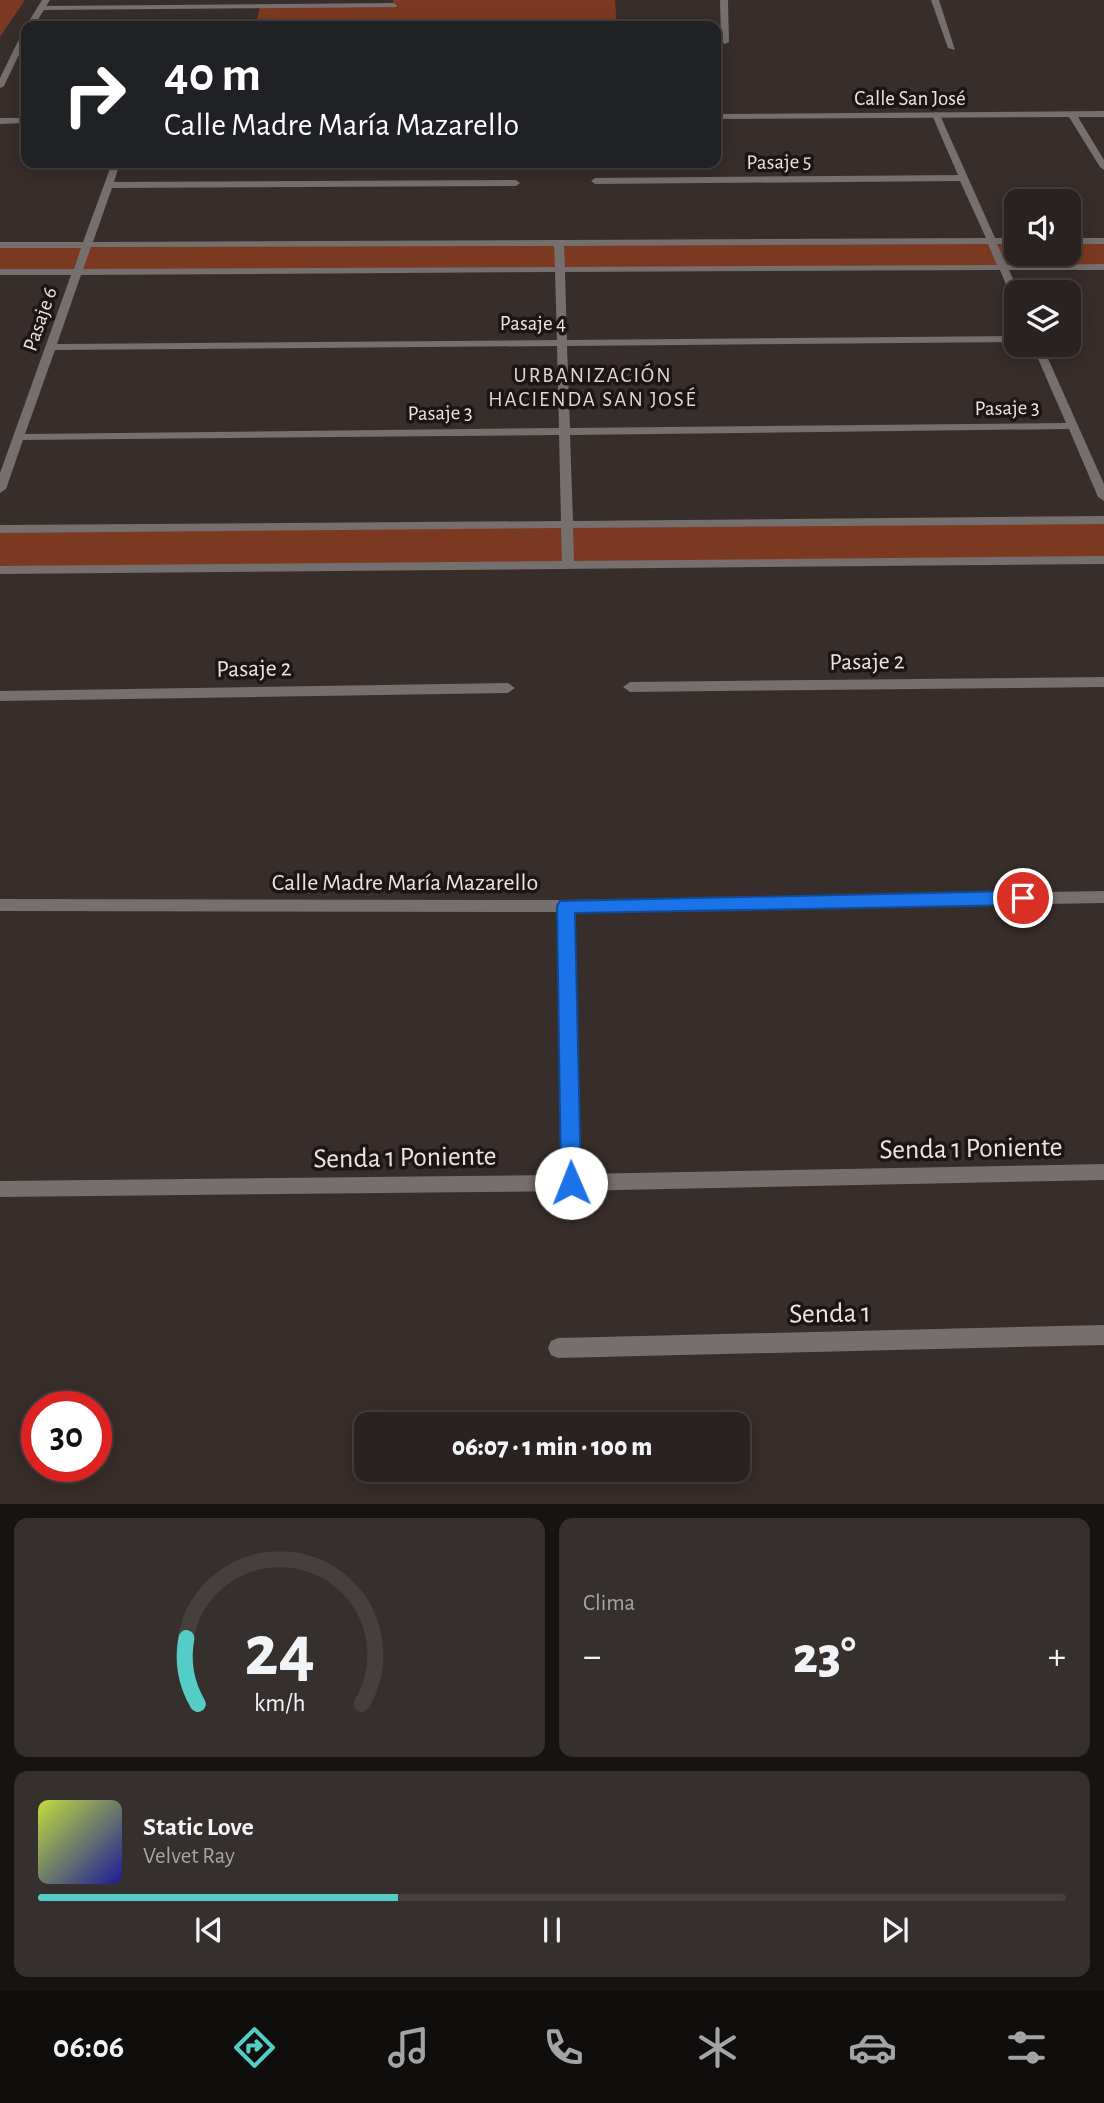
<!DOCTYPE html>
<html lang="es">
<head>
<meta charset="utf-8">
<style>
  :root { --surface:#292220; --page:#352f2d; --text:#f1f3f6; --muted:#a5a4a5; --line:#453f3e; --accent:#54cdc7 }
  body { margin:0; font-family:"Alegreya Sans",sans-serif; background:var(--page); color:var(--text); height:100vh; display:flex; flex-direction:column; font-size:26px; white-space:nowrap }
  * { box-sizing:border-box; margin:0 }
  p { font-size:23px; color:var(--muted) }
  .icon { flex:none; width:38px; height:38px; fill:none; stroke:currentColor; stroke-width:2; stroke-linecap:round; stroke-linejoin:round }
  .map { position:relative; height:1504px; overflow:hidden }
  .details { display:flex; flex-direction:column; gap:14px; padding:14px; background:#171312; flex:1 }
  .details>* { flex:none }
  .hud { position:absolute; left:21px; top:21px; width:700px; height:147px; border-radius:14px; box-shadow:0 4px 18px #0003,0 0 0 2px var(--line); background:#202124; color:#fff; overflow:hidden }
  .tools { position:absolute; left:1004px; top:189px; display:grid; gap:14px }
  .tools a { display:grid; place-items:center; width:77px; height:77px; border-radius:14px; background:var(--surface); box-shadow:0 4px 18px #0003,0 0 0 2px var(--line); font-size:35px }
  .speed { position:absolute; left:21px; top:1391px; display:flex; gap:14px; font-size:35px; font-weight:700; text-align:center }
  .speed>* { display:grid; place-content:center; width:91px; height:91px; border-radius:50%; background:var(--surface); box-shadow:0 4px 18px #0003,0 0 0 2px var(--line); line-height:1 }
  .speed .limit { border:10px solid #d22; background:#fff; color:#111 }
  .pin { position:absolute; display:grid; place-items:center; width:60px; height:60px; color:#fff; margin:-30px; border:4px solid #fff; border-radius:50%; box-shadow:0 2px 7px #0007 }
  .me { position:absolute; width:77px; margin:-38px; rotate:359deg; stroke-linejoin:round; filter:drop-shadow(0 0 5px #0008) }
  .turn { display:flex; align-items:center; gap:24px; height:147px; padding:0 28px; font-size:32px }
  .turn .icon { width:91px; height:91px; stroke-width:2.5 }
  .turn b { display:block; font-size:49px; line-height:60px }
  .big { font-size:52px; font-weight:800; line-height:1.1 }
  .details .tile { flex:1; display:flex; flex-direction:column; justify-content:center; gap:10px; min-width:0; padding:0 24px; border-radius:14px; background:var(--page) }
  .details .dial { align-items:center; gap:0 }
  .dial svg { height:182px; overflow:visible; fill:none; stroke:var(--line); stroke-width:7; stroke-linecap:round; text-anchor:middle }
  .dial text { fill:var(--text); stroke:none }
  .song { display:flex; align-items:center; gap:21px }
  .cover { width:84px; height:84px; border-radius:10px; background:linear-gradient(135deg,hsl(70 70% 55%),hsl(240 70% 35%)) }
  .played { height:7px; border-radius:4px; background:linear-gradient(90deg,var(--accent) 35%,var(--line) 35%) }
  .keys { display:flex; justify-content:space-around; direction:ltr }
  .heat { display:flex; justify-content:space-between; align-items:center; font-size:38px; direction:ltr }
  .details .tiles { flex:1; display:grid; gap:14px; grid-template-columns:1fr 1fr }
  .tile:last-child { grid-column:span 2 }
  .trip { position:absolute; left:354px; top:1412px; width:396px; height:70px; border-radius:14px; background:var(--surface); box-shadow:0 4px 18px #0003,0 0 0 2px var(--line); font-weight:800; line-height:70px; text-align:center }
  .dock { display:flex; height:112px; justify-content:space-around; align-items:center; background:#100e0d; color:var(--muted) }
  .dock .icon { width:49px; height:49px }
  .dock .on { color:var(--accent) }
  .dock b { font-size:32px; color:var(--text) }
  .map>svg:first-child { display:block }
  .green { fill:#7c3921 }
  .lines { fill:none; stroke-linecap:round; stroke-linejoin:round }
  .pedestrian { fill:#756f6e; fill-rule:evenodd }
  .minor { fill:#756f6e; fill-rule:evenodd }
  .tertiary { fill:#756f6e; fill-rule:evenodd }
  .route { fill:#1a73e8; stroke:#114b97; stroke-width:2 }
  .labels { text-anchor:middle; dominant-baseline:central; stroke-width:7; stroke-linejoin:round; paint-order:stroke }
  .far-street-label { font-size:21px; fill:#eae4e1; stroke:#1b1615 }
  .far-neighbourhood-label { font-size:21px; letter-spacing:2px; fill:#e3d6d1; stroke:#1b1615 }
  .street-label { font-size:24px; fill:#eae4e1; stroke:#1b1615 }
  .near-street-label { font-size:28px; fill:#eae4e1; stroke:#1b1615 }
</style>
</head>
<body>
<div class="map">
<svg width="1104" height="1505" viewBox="0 0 1104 1505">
  <rect width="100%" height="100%" fill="#372d2a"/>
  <g class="green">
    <polygon points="0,0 25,0 0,37"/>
    <polygon points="393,0 615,0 617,26 255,26 260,7 393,5"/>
    <polygon points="1017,241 1017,254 1069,254 1069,241 1104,241 1104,267 0,272 0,245"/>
    <polygon points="1104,520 1104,560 0,570 0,529"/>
  </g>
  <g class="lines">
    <g class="pedestrian">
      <path d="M936,112L940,115L995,238H1017V244H997L1007,265L1104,264V270H1009L1019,292H1017V302L1012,299L1000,270L565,272L567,340L1017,336V342L567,346L570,428L1066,423L1032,345H1042L1104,484V501L1098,497L1069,429L570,435L573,521L1104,516V524L573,528L574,561L1104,556V564L0,574V566L562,561L561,528L0,533V525L561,521L559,435L23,440L6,489L0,493V473L71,275H0V269H74L81,248H0V242H83L112,163H120L114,182L516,180L520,183L516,186L112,188L93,242L986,238L960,181L595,184L591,181L595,178L958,175L932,115ZM988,244L997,265L565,267L564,246ZM554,246L555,267L83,269L91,247ZM555,272L557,340L57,344L81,275ZM557,346L559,428L25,434L55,350Z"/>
      <rect x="1069" y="238" width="35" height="6"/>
      <polygon points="1104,677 1104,687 630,692 623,687 630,682"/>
      <polygon points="508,683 515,688 508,693 0,701 0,691"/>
    </g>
    <g class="minor">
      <polygon points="720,0 728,0 729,42 725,44 721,42"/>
      <polygon points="931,0 939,0 955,50 948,48"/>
      <polygon points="393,3 397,5 396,7 41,10 37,8 41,6"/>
      <polygon points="1104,111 1104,117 1078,117 1104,160 1104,170 1100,167 1069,117 716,119 716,114"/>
      <polygon points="0,118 26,118 26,123 0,124"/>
      <polygon points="1104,891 1104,903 574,912 580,1174 1104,1164 1104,1180 571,1191 0,1197 0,1181 562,1175 558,912 0,911 0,899 566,900"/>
      <polygon points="1104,1325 1104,1345 558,1358 551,1355 548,1348 551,1341 558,1338"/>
    </g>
    <g class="tertiary">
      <polygon points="42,0 50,0 34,26 26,26"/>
      <polygon points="23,31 26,31 26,40 4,86 0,88 0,78"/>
    </g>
  </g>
  <polygon class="route" points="1023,891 1029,893 1032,898 1029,903 1023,905 575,913 581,1183 578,1190 571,1193 564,1190 561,1183 557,906 560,901"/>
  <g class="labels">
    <g class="far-street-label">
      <text x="910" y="98">Calle San José</text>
      <text transform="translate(779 162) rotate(-1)">Pasaje 5</text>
      <text transform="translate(40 319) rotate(-71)">Pasaje 6</text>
      <text x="533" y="323">Pasaje 4</text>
      <text transform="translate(1007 408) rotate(-1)">Pasaje 3</text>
      <text transform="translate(440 413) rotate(-1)">Pasaje 3</text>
    </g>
    <g class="far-neighbourhood-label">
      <text x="593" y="375">URBANIZACIÓN<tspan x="593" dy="24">HACIENDA SAN JOSÉ</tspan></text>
    </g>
    <g class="street-label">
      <text transform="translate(867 662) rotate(-1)">Pasaje 2</text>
      <text transform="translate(254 669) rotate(-1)">Pasaje 2</text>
      <text x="405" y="883">Calle Madre María Mazarello</text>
    </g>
    <g class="near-street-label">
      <text transform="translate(971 1149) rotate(-1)">Senda 1 Poniente</text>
      <text transform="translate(405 1158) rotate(-1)">Senda 1 Poniente</text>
      <text transform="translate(830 1314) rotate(-1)">Senda 1</text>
    </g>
  </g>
</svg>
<div class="tools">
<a><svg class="icon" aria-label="sound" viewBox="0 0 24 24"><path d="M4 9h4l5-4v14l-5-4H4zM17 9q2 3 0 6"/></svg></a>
<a><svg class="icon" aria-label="layers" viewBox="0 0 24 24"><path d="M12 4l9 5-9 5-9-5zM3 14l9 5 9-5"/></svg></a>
</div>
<div class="speed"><div class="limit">30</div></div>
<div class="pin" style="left:1023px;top:898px;background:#d93025"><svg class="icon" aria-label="arrive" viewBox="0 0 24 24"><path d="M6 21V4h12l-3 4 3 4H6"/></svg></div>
<svg class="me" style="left:571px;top:1183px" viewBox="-20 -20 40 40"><circle r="19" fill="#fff"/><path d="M0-13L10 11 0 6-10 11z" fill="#1a73e8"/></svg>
<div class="trip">06:07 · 1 min · 100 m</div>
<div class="hud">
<div class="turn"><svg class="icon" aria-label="right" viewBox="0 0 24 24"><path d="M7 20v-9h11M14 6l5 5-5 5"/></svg><div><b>40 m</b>Calle Madre María Mazarello</div></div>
</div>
</div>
<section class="details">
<div class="tiles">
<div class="tile dial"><svg viewBox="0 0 100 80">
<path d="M14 69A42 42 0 1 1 86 69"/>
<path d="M14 69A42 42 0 0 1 9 40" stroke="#54cdc7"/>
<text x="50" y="56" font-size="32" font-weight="700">24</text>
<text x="50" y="72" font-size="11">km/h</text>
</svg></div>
<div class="tile"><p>Clima</p>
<div class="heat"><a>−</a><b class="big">23°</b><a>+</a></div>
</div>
<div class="tile">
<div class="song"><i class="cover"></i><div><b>Static Love</b><p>Velvet Ray</p></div></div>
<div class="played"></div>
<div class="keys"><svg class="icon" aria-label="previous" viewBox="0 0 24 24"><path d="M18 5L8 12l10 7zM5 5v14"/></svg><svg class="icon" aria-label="pause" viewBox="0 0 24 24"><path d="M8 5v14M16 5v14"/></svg><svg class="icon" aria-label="next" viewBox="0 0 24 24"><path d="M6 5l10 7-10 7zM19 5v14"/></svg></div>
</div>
</div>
</section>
<nav class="dock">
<b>06:06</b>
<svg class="icon on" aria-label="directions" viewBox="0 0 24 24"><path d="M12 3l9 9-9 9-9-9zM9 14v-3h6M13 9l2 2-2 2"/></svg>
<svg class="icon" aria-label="music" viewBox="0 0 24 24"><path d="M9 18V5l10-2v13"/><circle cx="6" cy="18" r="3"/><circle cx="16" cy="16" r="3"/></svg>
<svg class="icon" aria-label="phone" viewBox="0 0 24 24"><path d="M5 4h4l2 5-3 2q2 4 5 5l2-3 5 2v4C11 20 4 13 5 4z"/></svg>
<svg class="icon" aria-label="climate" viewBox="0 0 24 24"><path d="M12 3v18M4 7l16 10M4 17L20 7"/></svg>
<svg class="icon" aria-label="car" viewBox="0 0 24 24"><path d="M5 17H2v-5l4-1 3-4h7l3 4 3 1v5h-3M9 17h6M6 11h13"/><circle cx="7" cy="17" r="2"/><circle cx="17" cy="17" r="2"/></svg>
<svg class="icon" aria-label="filters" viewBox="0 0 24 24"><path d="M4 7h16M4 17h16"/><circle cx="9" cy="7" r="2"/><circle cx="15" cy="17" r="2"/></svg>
</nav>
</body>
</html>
